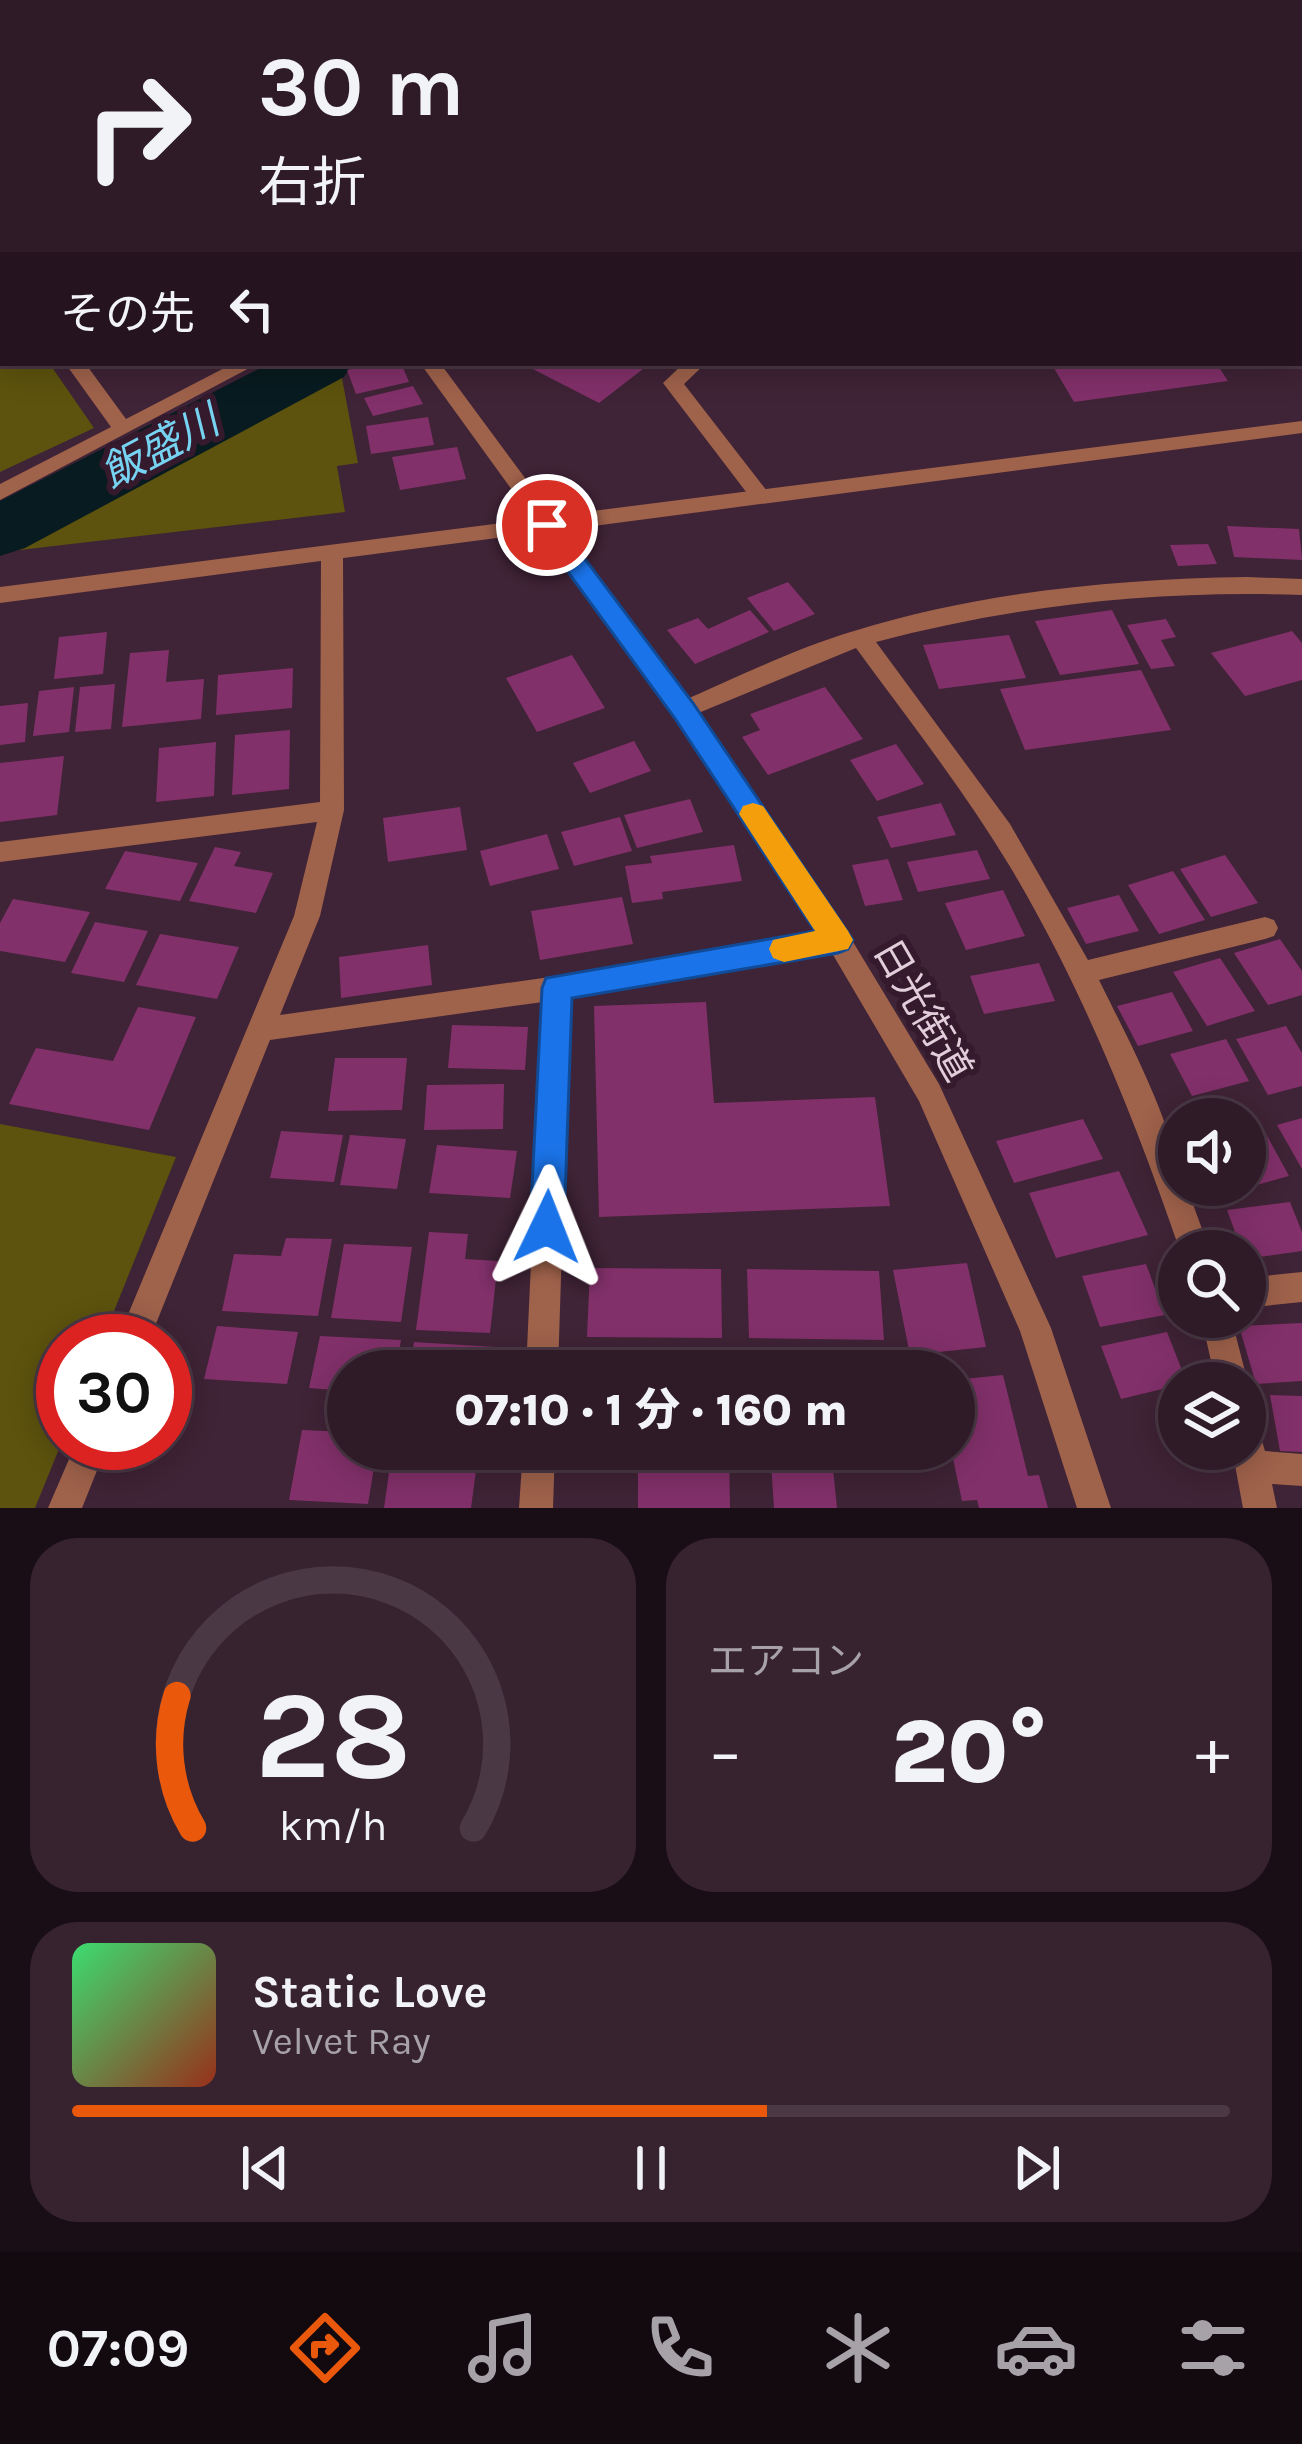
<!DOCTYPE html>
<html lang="ja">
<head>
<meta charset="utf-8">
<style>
  :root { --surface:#2f1a28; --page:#372330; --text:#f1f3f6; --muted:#a7a1a8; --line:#4a3845; --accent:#ea580c }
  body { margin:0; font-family:Karla,"Noto Sans JP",sans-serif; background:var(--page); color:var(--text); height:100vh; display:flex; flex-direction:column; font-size:45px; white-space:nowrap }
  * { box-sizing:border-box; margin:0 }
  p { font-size:39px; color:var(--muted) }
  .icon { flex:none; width:66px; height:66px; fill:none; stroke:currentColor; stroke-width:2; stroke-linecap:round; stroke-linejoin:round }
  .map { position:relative; height:1508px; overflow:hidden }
  .sheet { display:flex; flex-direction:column; gap:30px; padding:30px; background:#1a0e16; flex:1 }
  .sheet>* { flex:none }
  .top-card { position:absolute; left:0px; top:0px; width:1302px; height:366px; box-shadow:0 6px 30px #0003,0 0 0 3px var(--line); background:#2f1a28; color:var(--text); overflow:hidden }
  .tools { position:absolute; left:1158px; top:1098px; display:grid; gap:24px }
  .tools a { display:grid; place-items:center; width:108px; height:108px; border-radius:50%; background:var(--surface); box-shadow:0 6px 30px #0003,0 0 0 3px var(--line); font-size:60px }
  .speed { position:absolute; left:36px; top:1314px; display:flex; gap:24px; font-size:60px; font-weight:700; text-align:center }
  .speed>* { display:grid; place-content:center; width:156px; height:156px; border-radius:50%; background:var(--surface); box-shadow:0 6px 30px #0003,0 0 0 3px var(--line); line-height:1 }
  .speed .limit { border:18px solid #d22; background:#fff; color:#111 }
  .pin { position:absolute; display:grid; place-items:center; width:102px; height:102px; color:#fff; margin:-51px; border:6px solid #fff; border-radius:50%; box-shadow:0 3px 12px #0007 }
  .me { position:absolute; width:132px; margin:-66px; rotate:2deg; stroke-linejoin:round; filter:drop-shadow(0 0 9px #0008) }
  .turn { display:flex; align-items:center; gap:42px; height:252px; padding:0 60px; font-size:54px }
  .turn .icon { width:156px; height:156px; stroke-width:2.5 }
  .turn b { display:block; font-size:84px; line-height:102px }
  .then { display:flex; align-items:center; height:114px; padding:0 60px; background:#0003; gap:24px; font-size:45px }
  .big { font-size:90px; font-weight:800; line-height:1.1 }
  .sheet .tile { flex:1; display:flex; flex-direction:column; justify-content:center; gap:18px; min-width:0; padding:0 42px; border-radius:48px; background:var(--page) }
  .sheet .dial { align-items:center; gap:0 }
  .dial svg { height:312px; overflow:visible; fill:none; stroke:var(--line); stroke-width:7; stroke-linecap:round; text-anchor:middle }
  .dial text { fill:var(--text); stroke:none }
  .song { display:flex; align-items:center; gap:36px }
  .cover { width:144px; height:144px; border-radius:18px; background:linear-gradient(135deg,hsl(140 70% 55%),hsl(10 70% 35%)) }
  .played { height:12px; border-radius:6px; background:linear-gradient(90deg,var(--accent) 60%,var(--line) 60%) }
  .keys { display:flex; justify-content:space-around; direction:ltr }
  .heat { display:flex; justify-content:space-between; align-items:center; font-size:66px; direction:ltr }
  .sheet .tiles { flex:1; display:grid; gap:30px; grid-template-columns:1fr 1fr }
  .tile:last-child { grid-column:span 2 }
  .trip { position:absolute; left:327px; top:1350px; width:648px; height:120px; border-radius:60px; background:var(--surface); box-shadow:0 6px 30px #0003,0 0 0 3px var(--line); font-weight:800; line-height:120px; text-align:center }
  .tab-bar { display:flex; height:192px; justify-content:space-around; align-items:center; background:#130a10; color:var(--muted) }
  .tab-bar .icon { width:84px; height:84px }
  .tab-bar .on { color:var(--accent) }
  .tab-bar b { font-size:54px; color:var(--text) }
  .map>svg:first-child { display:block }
  .green { fill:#5d530e }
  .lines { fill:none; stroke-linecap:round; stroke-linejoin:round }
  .river { fill:#081b20; fill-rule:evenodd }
  .building { fill:#82306a }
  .minor { fill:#9f624b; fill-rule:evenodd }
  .tertiary { fill:#9f624b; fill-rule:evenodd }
  .route { fill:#1a73e8; stroke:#114b97; stroke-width:3 }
  .slow { fill:#f59e0b }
  .labels { text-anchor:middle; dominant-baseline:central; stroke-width:12; stroke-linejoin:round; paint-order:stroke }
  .street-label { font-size:39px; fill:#e1ceda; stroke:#35192c }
  .water-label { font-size:42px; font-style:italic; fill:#76d3f1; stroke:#35192c }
</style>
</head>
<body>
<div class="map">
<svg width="1302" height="1508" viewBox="0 0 1302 1508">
  <rect width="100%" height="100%" fill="#3f2336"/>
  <g class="green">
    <polygon points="0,293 3,363 49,363 94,428 0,472"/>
    <polygon points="341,373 358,463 337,466 345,512 11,551"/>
    <polygon points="0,1124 176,1157 102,1341 63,1341 63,1439 35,1508 0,1508"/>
  </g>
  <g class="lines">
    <g class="river">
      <polygon points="723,0 773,0 721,3"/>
      <polygon points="270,363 353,363 344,377 25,548 0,556 0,501"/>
    </g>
  </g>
  <g class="building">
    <polygon points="380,363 401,363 409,382 356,394 347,370"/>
    <polygon points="532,363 631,363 643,369 599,403 527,366"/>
    <polygon points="1091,363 1216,363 1228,381 1074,402 1054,368"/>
    <polygon points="413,386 423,404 373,416 364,398"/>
    <polygon points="428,417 434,445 371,454 366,426"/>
    <polygon points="457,447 466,479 400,490 392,457"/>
    <polygon points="1227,526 1299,529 1302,560 1234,557"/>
    <polygon points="1208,544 1217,564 1178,566 1170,545"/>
    <polygon points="788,582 815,614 774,631 747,598"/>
    <polygon points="750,610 769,632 695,664 667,630 698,618 708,629"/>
    <polygon points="1112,610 1139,664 1060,675 1035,621"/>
    <polygon points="1166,619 1176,637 1161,640 1175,666 1151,669 1127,625"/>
    <polygon points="1292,631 1302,643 1302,680 1245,696 1211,653"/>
    <polygon points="107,632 103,674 54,679 59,637"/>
    <polygon points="1009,635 1026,678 939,689 923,645"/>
    <polygon points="169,650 166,682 204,679 201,719 122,727 130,653"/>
    <polygon points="572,655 605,708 537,732 506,678"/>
    <polygon points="293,668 292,708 216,715 218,675"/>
    <polygon points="1141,670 1171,730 1025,750 1000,689"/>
    <polygon points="115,684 111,729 75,732 80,687"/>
    <polygon points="74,687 69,732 33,736 39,691"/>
    <polygon points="825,687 863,739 768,775 742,737 760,730 750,714"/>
    <polygon points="28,703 25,742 0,745 0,706"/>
    <polygon points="290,730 289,789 232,795 235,735"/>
    <polygon points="634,741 651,771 590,793 573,763"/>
    <polygon points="216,742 214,796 156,802 159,748"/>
    <polygon points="896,744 924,784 877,801 850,760"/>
    <polygon points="64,756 57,815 0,822 0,763"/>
    <polygon points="690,799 703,832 637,848 624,815"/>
    <polygon points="941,803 956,835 891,848 877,817"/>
    <polygon points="460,807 467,850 388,862 383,818"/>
    <polygon points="620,817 632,851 574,866 561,832"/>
    <polygon points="547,834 559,869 490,886 480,851"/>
    <polygon points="734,845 742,881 662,892 663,899 632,903 625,866 652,863 650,856"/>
    <polygon points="215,847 241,852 234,866 273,873 256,913 189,901"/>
    <polygon points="977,850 990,879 918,892 907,862"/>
    <polygon points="125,851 198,863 180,901 105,889"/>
    <polygon points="1225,855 1258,903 1211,917 1180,869"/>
    <polygon points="888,859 903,900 865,906 852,865"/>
    <polygon points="1173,871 1205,920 1159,934 1128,885"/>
    <polygon points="1003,890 1025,936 966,950 945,903"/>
    <polygon points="1119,895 1139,931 1086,944 1067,908"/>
    <polygon points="622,897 633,944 540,960 531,911"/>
    <polygon points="13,899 90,912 65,962 0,951 0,923"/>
    <polygon points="95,922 148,931 124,982 71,973"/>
    <polygon points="160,934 239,947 217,999 136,985"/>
    <polygon points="1280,939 1302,971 1302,995 1268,1005 1234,953"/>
    <polygon points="428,945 432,985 341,998 339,957"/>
    <polygon points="1220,958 1255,1011 1207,1026 1173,972"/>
    <polygon points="1039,963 1055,1001 984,1014 970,976"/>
    <polygon points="1172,992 1193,1031 1138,1046 1117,1006"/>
    <polygon points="706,1002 714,1103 875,1097 890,1206 599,1217 594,1006"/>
    <polygon points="138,1007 196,1017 149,1130 9,1104 36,1048 113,1061"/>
    <polygon points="452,1025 528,1027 525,1070 448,1068"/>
    <polygon points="1286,1026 1302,1053 1302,1086 1268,1095 1236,1039"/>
    <polygon points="1226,1039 1249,1081 1192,1096 1170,1054"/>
    <polygon points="335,1058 407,1058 402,1110 328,1111"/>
    <polygon points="504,1084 503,1129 424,1130 427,1085"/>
    <polygon points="1302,1118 1302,1169 1277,1125"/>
    <polygon points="1083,1119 1103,1159 1014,1183 996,1141"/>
    <polygon points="281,1131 343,1135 334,1182 270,1178"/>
    <polygon points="1266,1134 1289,1176 1217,1196 1211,1185 1245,1185 1245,1140"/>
    <polygon points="350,1135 406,1139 397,1189 340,1185"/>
    <polygon points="437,1145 517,1151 510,1198 429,1193"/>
    <polygon points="1119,1171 1148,1235 1056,1258 1029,1193"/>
    <polygon points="1290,1202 1302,1232 1302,1251 1245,1259 1227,1210"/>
    <polygon points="429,1232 468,1234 465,1259 498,1261 490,1333 416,1330"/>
    <polygon points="286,1238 332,1239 318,1316 222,1311 234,1254 281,1256"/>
    <polygon points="344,1244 412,1247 401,1322 331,1318"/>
    <polygon points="967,1263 986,1347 910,1355 893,1270"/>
    <polygon points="1146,1264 1165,1315 1100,1327 1082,1276"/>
    <polygon points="590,1268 721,1269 722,1338 587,1337"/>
    <polygon points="747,1269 879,1271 884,1340 749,1338"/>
    <polygon points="1302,1323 1302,1381 1256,1384 1239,1326"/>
    <polygon points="217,1326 298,1332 287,1384 204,1379"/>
    <polygon points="1167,1332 1187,1383 1121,1399 1101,1346"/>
    <polygon points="320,1336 401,1340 396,1371 348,1371 348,1391 309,1388"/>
    <polygon points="414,1342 495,1347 493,1371 410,1371"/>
    <polygon points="1003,1375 1028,1476 1039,1475 1048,1508 979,1508 977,1500 962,1501 951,1449 954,1380"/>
    <polygon points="1270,1395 1302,1396 1302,1452 1280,1451"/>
    <polygon points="302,1430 348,1432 348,1449 377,1449 368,1504 289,1500"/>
    <polygon points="638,1450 729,1450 730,1508 638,1508"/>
    <polygon points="391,1458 477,1463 471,1508 384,1508"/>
    <polygon points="832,1459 837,1508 774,1508 771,1463"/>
  </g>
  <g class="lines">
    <g class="minor">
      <polygon points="1299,42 1302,43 1302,54 1299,53"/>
      <polygon points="3,155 3,165 0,166 0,156"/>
      <rect x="0" y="254" width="3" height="14"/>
      <polygon points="65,363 85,363 126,419 234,363 259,363 0,500 0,484 111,427"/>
      <polygon points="684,363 706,363 684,384 767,491 770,496 767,501 753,501 663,383"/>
      <polygon points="332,545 343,553 344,810 320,916 280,1015 557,976 838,929 847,932 851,940 847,948 838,951 570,997 558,1371 526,1371 543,1002 270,1040 149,1341 117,1341 294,916 317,822 0,862 0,842 320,802 321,553"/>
      <path d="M1247,577L1302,579V595C1157,590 1016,605 876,642L1010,824L1088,960L1265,917L1274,920L1278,928L1274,936L1265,939L1099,980C1123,1029 1179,1133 1179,1185H1186L1210,1251H1180C1134,1117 1082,987 1009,865C963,789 908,719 856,648L691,716L683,719L671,710L675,704C734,679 793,649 854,631C980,592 1115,579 1247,577Z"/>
      <polygon points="1302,1272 1302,1302 1245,1308 1245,1278"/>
      <polygon points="1201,1317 1231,1317 1248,1383 1245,1390 1245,1383 1216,1383"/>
      <polygon points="1245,1417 1256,1422 1265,1451 1302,1454 1302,1486 1272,1484 1277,1508 1243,1508 1232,1449 1245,1449"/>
      <polygon points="76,1443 108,1443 82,1508 48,1508"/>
      <polygon points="523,1449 555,1449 553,1508 519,1508"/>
    </g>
    <g class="tertiary">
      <polygon points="166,0 180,0 182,3 168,3"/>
      <polygon points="420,363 440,363 553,516 1302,421 1302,433 563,530 691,704 847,932 939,1084 1051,1328 1111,1508 1077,1508 1020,1331 919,1101 829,948 675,716 542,532 0,603 0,587 533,519"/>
    </g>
  </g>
  <polygon class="route" points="547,516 555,519 693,703 853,940 848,949 838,953 572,998 564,1227 559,1239 547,1244 535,1239 530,1227 542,988 546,978 815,931 674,717 538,531 535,525"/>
  <polygon class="slow" points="753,803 763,806 848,931 853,940 848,949 784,962 773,958 769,949 773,940 815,931 739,814 743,806"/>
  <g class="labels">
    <g class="street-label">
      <text transform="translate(923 1010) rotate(60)">日光街道</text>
    </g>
    <g class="water-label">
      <text transform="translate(160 447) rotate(-28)">飯盛川</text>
    </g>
  </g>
</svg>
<div class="tools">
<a><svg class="icon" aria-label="sound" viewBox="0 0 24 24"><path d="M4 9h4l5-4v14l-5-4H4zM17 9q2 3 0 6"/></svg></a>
<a><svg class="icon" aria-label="search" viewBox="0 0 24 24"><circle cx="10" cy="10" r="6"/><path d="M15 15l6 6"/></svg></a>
<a><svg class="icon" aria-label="layers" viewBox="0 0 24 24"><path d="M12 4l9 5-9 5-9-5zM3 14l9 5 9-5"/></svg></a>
</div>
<div class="speed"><div class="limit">30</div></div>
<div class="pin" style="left:547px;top:525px;background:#d93025"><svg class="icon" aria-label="arrive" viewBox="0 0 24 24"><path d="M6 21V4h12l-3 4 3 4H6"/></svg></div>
<svg class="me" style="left:547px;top:1227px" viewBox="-20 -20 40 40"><path d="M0-17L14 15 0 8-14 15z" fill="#1a73e8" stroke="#fff" stroke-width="4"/></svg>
<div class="trip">07:10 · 1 分 · 160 m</div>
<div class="top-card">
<div class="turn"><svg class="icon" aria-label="right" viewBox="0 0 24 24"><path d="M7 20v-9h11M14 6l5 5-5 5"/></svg><div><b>30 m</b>右折</div></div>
<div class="then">その先<svg class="icon" aria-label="left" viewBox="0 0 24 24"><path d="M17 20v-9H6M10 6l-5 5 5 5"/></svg></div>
</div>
</div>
<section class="sheet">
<div class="tiles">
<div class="tile dial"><svg viewBox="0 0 100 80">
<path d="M14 69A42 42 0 1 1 86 69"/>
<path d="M14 69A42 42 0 0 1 10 35" stroke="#ea580c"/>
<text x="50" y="56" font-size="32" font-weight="700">28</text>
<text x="50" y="72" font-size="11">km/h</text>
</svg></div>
<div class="tile"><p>エアコン</p>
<div class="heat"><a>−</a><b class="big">20°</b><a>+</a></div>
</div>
<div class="tile">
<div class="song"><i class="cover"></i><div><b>Static Love</b><p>Velvet Ray</p></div></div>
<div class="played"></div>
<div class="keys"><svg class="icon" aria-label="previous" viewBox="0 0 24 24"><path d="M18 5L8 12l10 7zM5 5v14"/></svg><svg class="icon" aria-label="pause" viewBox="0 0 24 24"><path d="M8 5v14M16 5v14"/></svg><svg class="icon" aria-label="next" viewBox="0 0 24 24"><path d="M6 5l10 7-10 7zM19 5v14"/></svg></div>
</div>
</div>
</section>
<nav class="tab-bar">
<b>07:09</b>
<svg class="icon on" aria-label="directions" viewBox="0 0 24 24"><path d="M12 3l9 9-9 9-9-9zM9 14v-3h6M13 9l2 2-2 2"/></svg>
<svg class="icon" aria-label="music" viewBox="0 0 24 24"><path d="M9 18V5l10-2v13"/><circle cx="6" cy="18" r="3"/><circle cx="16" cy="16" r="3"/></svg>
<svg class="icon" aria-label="phone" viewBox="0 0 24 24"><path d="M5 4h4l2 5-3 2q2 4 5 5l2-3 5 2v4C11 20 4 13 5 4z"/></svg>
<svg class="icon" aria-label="climate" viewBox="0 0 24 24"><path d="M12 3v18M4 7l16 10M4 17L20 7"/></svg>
<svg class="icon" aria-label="car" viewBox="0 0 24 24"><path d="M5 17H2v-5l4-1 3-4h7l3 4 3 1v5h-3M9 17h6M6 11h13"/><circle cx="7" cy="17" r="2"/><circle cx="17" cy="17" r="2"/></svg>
<svg class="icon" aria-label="filters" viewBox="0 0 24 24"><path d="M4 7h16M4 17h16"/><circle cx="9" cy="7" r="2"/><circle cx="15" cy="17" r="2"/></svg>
</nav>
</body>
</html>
